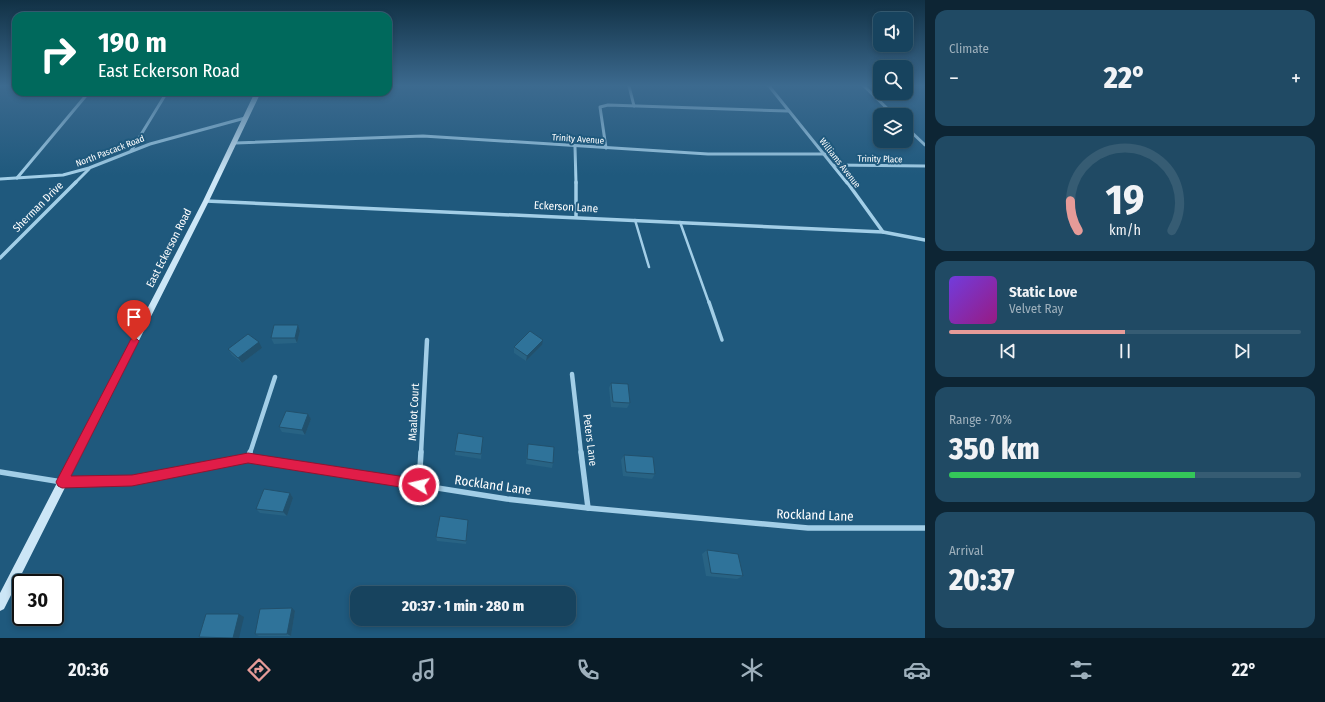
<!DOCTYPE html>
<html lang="en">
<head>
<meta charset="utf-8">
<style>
  :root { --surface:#17435e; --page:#204a64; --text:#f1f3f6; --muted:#9eb0bc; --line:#365c73; --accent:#e69b98 }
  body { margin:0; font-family:"Fira Sans Condensed",sans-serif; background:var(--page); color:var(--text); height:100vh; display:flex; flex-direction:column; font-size:15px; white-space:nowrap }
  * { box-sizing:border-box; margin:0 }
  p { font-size:13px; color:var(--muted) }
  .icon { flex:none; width:22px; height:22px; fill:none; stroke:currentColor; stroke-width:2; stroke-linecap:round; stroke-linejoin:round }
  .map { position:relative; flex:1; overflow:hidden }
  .details { display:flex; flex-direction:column; gap:10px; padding:10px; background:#0d2534; width:400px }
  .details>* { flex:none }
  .guide { position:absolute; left:12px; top:12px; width:380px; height:84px; border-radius:12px; box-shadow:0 2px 6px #0003,0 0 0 1px var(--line); background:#00695c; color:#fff; overflow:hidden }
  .fabs { position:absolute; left:873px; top:12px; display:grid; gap:8px }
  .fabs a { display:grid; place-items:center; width:40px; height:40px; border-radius:8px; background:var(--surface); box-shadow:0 2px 6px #0003,0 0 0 1px var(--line); font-size:20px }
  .speed { position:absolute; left:12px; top:574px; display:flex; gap:8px; font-size:20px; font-weight:700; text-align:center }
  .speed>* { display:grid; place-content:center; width:52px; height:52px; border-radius:50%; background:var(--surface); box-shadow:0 2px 6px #0003,0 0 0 1px var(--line); line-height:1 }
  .speed .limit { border:2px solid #111; border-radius:6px; background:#fff; color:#111 }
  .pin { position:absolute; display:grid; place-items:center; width:34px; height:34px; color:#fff; margin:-41px -17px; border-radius:50% 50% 50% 0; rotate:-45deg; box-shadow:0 0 4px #0007 }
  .pin .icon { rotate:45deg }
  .me { position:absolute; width:44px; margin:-22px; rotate:279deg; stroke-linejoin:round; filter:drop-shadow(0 0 3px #0008) }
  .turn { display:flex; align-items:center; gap:14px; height:84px; padding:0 20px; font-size:18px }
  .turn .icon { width:52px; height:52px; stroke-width:2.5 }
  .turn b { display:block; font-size:28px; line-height:34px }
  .big { font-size:30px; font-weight:800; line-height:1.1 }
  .details .tile { flex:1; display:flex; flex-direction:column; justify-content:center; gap:6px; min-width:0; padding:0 14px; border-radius:12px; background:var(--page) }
  .details .dial { align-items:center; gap:0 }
  .dial svg { height:104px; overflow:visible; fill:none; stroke:var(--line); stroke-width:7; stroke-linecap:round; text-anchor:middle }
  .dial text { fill:var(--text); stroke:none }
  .song { display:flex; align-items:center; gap:12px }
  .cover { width:48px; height:48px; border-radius:6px; background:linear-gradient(135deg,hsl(260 70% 55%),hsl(310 70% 35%)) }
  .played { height:4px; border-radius:2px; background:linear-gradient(90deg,var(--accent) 50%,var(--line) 50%) }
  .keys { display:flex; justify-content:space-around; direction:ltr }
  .heat { display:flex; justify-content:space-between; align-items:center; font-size:22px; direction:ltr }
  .charge { height:6px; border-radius:3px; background:linear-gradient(90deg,#34c759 70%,var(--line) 0) }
  .trip { position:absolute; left:350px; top:586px; width:226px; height:40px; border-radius:12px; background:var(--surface); box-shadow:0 2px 6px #0003,0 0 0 1px var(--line); font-weight:800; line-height:40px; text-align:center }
  .tabs { display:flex; height:64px; justify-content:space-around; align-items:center; background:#091b26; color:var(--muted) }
  .tabs .icon { width:28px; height:28px }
  .tabs .active { color:var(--accent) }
  .tabs b { font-size:18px; color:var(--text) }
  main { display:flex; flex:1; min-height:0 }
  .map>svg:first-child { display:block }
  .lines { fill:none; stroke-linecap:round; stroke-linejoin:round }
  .lane-far1 { stroke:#a2cee7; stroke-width:2.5 }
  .lane { stroke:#a2cee7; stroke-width:3.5 }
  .street-far3 { stroke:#a2cee7; stroke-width:3 }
  .street-far2 { stroke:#a2cee7; stroke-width:3.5 }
  .street-far1 { stroke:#a2cee7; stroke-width:4.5 }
  .street { stroke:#a2cee7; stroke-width:5.5 }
  .secondary { fill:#cce6f6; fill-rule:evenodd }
  .wall { fill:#286384 }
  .shaded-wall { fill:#21506c }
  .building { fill:#2f739a; stroke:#21506c }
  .route { fill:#e11d48; stroke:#92132f }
  .labels { text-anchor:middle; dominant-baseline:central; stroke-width:4; stroke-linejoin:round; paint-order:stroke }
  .far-street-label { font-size:9px; fill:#fff; stroke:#1f597d }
  .street-label { font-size:11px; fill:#fff; stroke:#1f597d }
  .near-street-label { font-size:13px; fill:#fff; stroke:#1f597d }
</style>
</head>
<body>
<main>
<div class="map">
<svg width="925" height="638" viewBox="0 0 925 638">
  <rect width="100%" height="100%" fill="#1f597d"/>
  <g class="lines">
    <g class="lane-far1">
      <polyline points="635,220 649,267"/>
      <polyline points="680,222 709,303"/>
    </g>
    <polyline class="lane" points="709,302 722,340"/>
    <g class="street-far3">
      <polyline points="629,86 634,106"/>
      <polyline points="769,86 847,183"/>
      <polyline points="864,86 894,115"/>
      <polyline points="906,127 925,145"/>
      <polyline points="235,143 423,136 708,154 825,154"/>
      <polyline points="575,147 576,183"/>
      <polyline points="606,148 600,107 608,105 788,111"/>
      <polyline points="131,151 167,92"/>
      <polyline points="834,165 925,166"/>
      <polyline points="17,178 89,92"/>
      <polyline points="0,179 63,175 89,168 150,144 245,118"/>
      <polyline points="75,183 89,169"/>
    </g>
    <g class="street-far2">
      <polyline points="576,182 576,217"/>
      <polyline points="847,182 883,232"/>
      <polyline points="206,201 883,232 925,240"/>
      <polyline points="0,258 76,182"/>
    </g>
    <g class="street-far1">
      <polyline points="572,374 581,453"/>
      <polyline points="250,453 275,377"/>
      <polyline points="421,453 427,340"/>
    </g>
    <g class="street">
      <polyline points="581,452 588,508"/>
      <polyline points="248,458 250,452"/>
      <polyline points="0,472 62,482 132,481 248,458 507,499 588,508 808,528 925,528"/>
      <polyline points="419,485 421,452"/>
    </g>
    <polygon class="secondary" points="255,92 261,92 209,201 4,609 0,611 0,593 203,201"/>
  </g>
  <g class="wall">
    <polygon points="298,325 300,331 297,343 274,344 271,338"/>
    <polygon points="542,345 526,361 514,353 514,347"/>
    <polygon points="262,348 242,363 232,355 228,349"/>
    <polygon points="611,383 630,403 627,408 611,407 609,388"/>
    <polygon points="308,414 311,419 305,435 282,432 279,427"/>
    <polygon points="483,437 481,459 455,455 455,451"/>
    <polygon points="528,444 553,463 552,468 526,464 527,448"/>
    <polygon points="624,455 655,474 652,479 623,476 621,460"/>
    <polygon points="290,493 293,498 287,516 260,513 256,509"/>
    <polygon points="468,520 466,544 437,541 436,537"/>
    <polygon points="707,550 743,576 737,579 706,576 702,554"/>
    <polygon points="295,611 291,636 259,636 255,634"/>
  </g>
  <g class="shaded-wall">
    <polygon points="298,325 300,331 297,343 295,338"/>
    <polygon points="543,340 542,345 526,361 527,356"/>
    <polygon points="259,342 262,348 242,363 238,358"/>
    <polygon points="308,414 311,419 305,435 302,430"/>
    <polygon points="290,493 293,498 287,516 283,512"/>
    <polygon points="292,608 295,611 291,636 287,634"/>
    <polygon points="239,614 244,617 239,638 233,638"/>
  </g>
  <g class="building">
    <polygon points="274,325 298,325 295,338 271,338"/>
    <polygon points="530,331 543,340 527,356 514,347"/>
    <polygon points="248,334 259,342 238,358 228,349"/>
    <polygon points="611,383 628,384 630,403 613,402"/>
    <polygon points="286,411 308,414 302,430 279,427"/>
    <polygon points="458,433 483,437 481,454 455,451"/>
    <polygon points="528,444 554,447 553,463 527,459"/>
    <polygon points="624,455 653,457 655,474 626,472"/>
    <polygon points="264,489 290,493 283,512 256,509"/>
    <polygon points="440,516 468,520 466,541 436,537"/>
    <polygon points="707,550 738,554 743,576 711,573"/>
    <polygon points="292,608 287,634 255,634 260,609"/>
    <polygon points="206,614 239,614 233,638 199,637"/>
  </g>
  <linearGradient id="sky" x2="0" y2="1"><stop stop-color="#113145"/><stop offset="0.49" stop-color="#3c6a8f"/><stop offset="1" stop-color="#3c6a8f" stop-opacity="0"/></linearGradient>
  <rect width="925" height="175" fill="url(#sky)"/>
  <polygon class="route" points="134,338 137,339 139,341 71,476 132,475 248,453 419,479 423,481 425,485 423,489 419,490 248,463 132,486 62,488 58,486 56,482 58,478 131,339"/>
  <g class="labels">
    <g class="far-street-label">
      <text transform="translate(578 139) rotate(4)">Trinity Avenue</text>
      <text transform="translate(110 151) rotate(-21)">North Pascack Road</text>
      <text transform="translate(880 159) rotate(1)">Trinity Place</text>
      <text transform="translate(840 163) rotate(52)">Williams Avenue</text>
    </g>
    <g class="street-label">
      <text transform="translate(38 207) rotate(-45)">Sherman Drive</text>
      <text transform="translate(566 207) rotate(3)">Eckerson Lane</text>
      <text transform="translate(169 248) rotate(-63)">East Eckerson Road</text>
      <text transform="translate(414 412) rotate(-87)">Maalot Court</text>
      <text transform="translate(590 440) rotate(83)">Peters Lane</text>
    </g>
    <g class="near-street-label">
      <text transform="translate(493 485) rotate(8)">Rockland Lane</text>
      <text transform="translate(815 515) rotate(2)">Rockland Lane</text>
    </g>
  </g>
</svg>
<div class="fabs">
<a><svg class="icon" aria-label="sound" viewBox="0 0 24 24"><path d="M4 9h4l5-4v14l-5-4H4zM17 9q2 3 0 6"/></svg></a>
<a><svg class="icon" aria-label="search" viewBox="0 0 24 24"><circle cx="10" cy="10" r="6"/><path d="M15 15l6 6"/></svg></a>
<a><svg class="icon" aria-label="layers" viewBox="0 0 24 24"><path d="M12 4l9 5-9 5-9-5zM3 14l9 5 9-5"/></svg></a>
</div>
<div class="speed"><div class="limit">30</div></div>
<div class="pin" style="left:134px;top:341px;background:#d93025"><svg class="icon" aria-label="arrive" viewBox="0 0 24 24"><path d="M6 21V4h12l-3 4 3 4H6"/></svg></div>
<svg class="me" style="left:419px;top:485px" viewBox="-20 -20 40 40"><circle r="17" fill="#e11d48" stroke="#fff" stroke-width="3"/><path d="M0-11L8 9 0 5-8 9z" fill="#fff"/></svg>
<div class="trip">20:37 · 1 min · 280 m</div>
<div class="guide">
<div class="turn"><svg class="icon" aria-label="right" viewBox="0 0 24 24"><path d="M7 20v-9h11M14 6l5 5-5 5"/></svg><div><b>190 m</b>East Eckerson Road</div></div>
</div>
</div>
<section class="details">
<div class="tile"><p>Climate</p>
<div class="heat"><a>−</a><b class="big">22°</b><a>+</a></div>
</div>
<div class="tile dial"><svg viewBox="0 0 100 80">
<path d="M14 69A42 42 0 1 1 86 69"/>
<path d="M14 69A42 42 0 0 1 8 46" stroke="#e69b98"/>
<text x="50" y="56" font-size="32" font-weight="700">19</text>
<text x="50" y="72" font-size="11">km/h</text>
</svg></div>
<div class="tile">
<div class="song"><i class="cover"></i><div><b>Static Love</b><p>Velvet Ray</p></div></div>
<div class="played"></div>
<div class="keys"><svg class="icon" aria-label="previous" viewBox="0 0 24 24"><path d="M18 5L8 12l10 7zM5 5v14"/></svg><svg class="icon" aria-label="pause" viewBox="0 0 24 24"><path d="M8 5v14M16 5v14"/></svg><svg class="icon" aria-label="next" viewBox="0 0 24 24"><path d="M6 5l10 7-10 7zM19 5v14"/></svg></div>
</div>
<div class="tile"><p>Range · 70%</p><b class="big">350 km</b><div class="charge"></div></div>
<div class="tile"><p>Arrival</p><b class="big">20:37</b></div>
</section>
</main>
<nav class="tabs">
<b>20:36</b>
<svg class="icon active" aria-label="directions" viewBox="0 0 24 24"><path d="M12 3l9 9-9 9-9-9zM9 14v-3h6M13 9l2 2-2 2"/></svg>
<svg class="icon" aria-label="music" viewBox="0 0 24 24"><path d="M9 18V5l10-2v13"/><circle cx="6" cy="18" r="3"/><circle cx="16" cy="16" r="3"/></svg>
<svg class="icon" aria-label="phone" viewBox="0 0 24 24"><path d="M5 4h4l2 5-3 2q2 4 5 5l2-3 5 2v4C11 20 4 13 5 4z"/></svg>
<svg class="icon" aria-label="climate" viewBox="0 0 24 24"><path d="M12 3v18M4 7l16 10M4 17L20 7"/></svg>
<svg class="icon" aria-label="car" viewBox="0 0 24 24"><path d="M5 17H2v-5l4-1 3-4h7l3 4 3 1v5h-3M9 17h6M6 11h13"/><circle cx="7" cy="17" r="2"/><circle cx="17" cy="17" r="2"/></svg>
<svg class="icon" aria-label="filters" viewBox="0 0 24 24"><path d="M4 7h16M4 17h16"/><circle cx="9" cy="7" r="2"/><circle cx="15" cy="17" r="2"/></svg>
<b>22°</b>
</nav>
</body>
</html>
